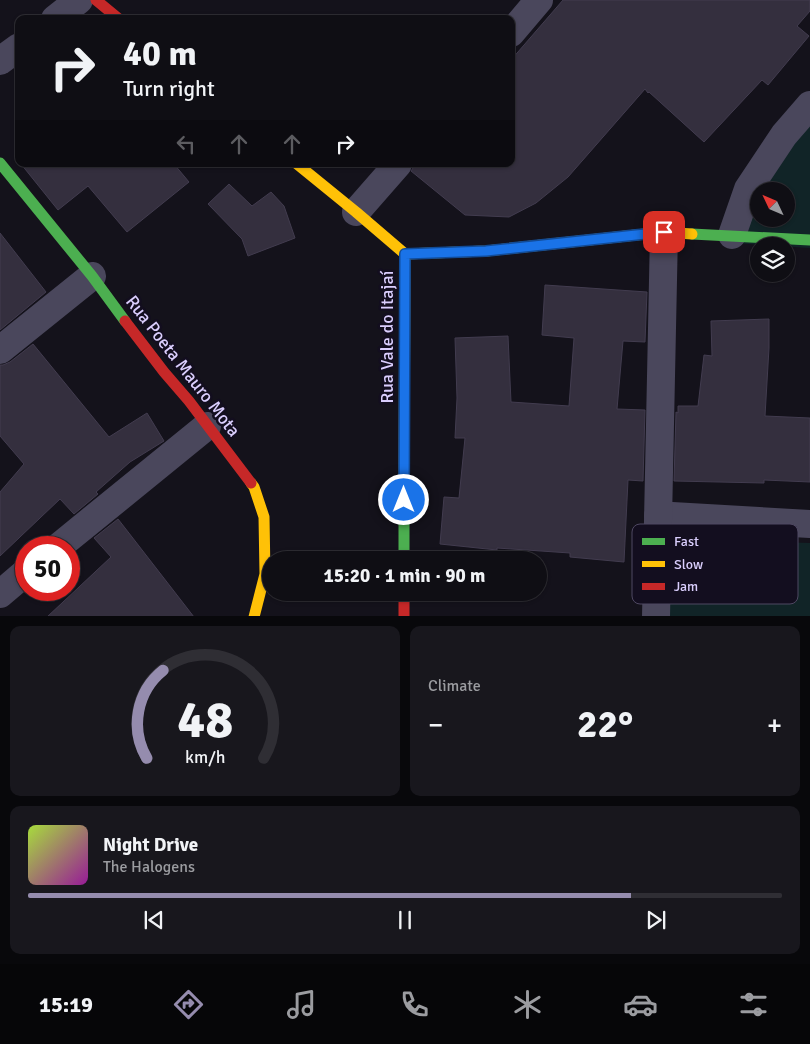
<!DOCTYPE html>
<html lang="en">
<head>
<meta charset="utf-8">
<style>
  :root { --surface:#0f0e14; --page:#18171d; --text:#f1f3f6; --muted:#9b9ca0; --line:#2f2e34; --accent:#958cae }
  body { margin:0; font-family:Signika,sans-serif; background:var(--page); color:var(--text); height:100vh; display:flex; flex-direction:column; font-size:19px; white-space:nowrap }
  * { box-sizing:border-box; margin:0 }
  p { font-size:16px; color:var(--muted) }
  .icon { flex:none; width:28px; height:28px; fill:none; stroke:currentColor; stroke-width:2; stroke-linecap:round; stroke-linejoin:round }
  .map { position:relative; height:616px; overflow:hidden }
  .sheet { display:flex; flex-direction:column; gap:10px; padding:10px; background:#08080b; flex:1 }
  .sheet>* { flex:none }
  .top-card { position:absolute; left:15px; top:15px; width:500px; height:152px; border-radius:10px; box-shadow:0 1px 4px #0004,0 0 0 1px var(--line); background:#0f0e14; color:var(--text); overflow:hidden }
  .needle { width:32px; rotate:314deg }
  .buttons { position:absolute; left:750px; top:182px; display:grid; gap:10px }
  .buttons a { display:grid; place-items:center; width:45px; height:45px; border-radius:50%; background:var(--surface); box-shadow:0 1px 4px #0004,0 0 0 1px var(--line); font-size:25px }
  .speed { position:absolute; left:15px; top:536px; display:flex; gap:10px; font-size:25px; font-weight:700; text-align:center }
  .speed>* { display:grid; place-content:center; width:65px; height:65px; border-radius:50%; background:var(--surface); box-shadow:0 1px 4px #0004,0 0 0 1px var(--line); line-height:1 }
  .speed .limit { border:8px solid #d22; background:#fff; color:#111 }
  .pin { position:absolute; display:grid; place-items:center; width:42px; height:42px; color:#fff; margin:-21px; border-radius:10px; box-shadow:0 2px 8px #0006 }
  .me { position:absolute; width:55px; margin:-28px; rotate:0deg; stroke-linejoin:round; filter:drop-shadow(0 0 4px #0008) }
  .turn { display:flex; align-items:center; gap:18px; height:105px; padding:0 25px; font-size:22px }
  .turn .icon { width:65px; height:65px; stroke-width:2.5 }
  .turn b { display:block; font-size:35px; line-height:42px }
  .lanes { display:flex; align-items:center; height:48px; padding:0 25px; background:#0003; justify-content:center; gap:25px; direction:ltr }
  .lanes .off { opacity:.35 }
  .big { font-size:38px; font-weight:700; line-height:1.1 }
  .sheet .card { flex:1; display:flex; flex-direction:column; justify-content:center; gap:8px; min-width:0; padding:0 18px; border-radius:10px; background:var(--page) }
  .sheet .dial { align-items:center; gap:0 }
  .dial svg { height:130px; overflow:visible; fill:none; stroke:var(--line); stroke-width:7; stroke-linecap:round; text-anchor:middle }
  .dial text { fill:var(--text); stroke:none }
  .song { display:flex; align-items:center; gap:15px }
  .cover { width:60px; height:60px; border-radius:8px; background:linear-gradient(135deg,hsl(80 70% 55%),hsl(300 70% 35%)) }
  .played { height:5px; border-radius:2px; background:linear-gradient(90deg,var(--accent) 80%,var(--line) 80%) }
  .keys { display:flex; justify-content:space-around; direction:ltr }
  .heat { display:flex; justify-content:space-between; align-items:center; font-size:28px; direction:ltr }
  .sheet .tiles { flex:1; display:grid; gap:10px; grid-template-columns:1fr 1fr }
  .card:last-child { grid-column:span 2 }
  .trip { position:absolute; left:262px; top:551px; width:285px; height:50px; border-radius:25px; background:var(--surface); box-shadow:0 1px 4px #0004,0 0 0 1px var(--line); font-weight:700; line-height:50px; text-align:center }
  .menu { display:flex; height:80px; justify-content:space-around; align-items:center; background:#060608; color:var(--muted) }
  .menu .icon { width:35px; height:35px }
  .menu .on { color:var(--accent) }
  .menu b { font-size:22px; color:var(--text) }
  .map>svg:first-child { display:block }
  .green { fill:#112427; fill-rule:evenodd }
  .building { fill:#342f3e; stroke:#423c4f }
  .lines { fill:none; stroke-linecap:round; stroke-linejoin:round }
  .street { stroke:#4a475c; stroke-width:28 }
  .fast { stroke:#4caf50; stroke-width:11 }
  .slow { stroke:#ffc107; stroke-width:11 }
  .jam { stroke:#c62828; stroke-width:11 }
  .route-casing { stroke:#114b97; stroke-width:12 }
  .route { stroke:#1a73e8; stroke-width:9 }
  .labels { text-anchor:middle; dominant-baseline:central; stroke-width:5; stroke-linejoin:round; paint-order:stroke }
  .street-label { font-size:18px; fill:#dacefd; stroke:#130e1f }
  .key { fill:#130e1f; stroke:#4f4862; stroke-width:1 }
  .key-label { font-size:14px; fill:#dacefd }
</style>
</head>
<body>
<div class="map">
<svg width="810" height="617" viewBox="0 0 810 617">
  <rect width="100%" height="100%" fill="#14121b"/>
  <g class="green">
    <path d="M810,99V248L733,243L778,135ZM759,191H786V219H759Z"/>
    <polygon points="676,539 810,543 810,616 664,617 668,547"/>
  </g>
  <g class="building">
    <polygon points="563,0 810,0 810,11 797,26 809,36 768,85 762,80 704,142 649,92 648,93 645,89 568,177 536,203 509,217 465,215 411,171 413,168 413,164 511,164 511,60"/>
    <polygon points="21,164 174,164 189,182 127,232 88,186 58,210"/>
    <polygon points="229,184 252,206 271,192 284,206 295,238 248,256 242,239 208,204"/>
    <polygon points="0,233 46,292 0,330"/>
    <polygon points="545,285 647,292 645,342 623,341 617,409 645,410 643,481 628,480 624,562 570,557 570,553 497,548 497,550 440,544 444,497 459,498 465,438 455,438 457,398 455,338 508,336 511,402 569,406 574,338 542,335"/>
    <polygon points="769,319 769,348 765,416 810,418 810,482 764,480 764,483 674,481 676,412 678,413 678,406 698,406 704,355 712,356 711,321"/>
    <polygon points="33,344 109,437 147,413 164,441 130,462 96,492 98,494 74,514 60,499 0,556 0,492 24,464 0,436 0,365 3,365 10,362"/>
    <polygon points="118,519 132,537 194,617 47,617 111,557 94,538"/>
  </g>
  <g class="lines">
    <g class="street">
      <polyline points="55,19 79,0"/>
      <polyline points="511,33 539,0"/>
      <polyline points="0,61 19,47"/>
      <polyline points="356,212 398,164"/>
      <polyline points="732,235 748,189 784,135 810,105"/>
      <polyline points="0,350 92,276"/>
      <polyline points="658,516 672,516 810,524"/>
      <polyline points="57,548 207,426"/>
      <polyline points="0,594 26,572"/>
      <polyline points="656,617 664,232"/>
    </g>
    <g class="fast">
      <polyline points="0,163 92,276 125,321"/>
      <polyline points="692,234 810,240"/>
      <polyline points="404,560 404,483"/>
    </g>
    <g class="slow">
      <polyline points="297,164 356,212 405,254 404,483"/>
      <polyline points="405,254 486,251 664,232 692,234"/>
      <polyline points="251,483 254,487 264,517 265,574 254,617"/>
    </g>
    <g class="jam">
      <polyline points="96,0 119,19"/>
      <polyline points="125,321 164,372 189,401 251,483"/>
      <polyline points="404,592 404,617"/>
    </g>
  </g>
  <g class="lines">
    <defs>
      <polyline id="route" points="404,500 405,254 486,251 664,232"/>
    </defs>
    <use href="#route" class="route-casing"/>
    <use href="#route" class="route"/>
  </g>
  <g class="labels">
    <g class="street-label">
      <text transform="translate(387 337) rotate(-90)">Rua Vale do Itajaí</text>
      <text transform="translate(183 366) rotate(52)">Rua Poeta Mauro Mota</text>
    </g>
  </g>
  <rect x="632" y="524" width="166" height="80" rx="8" class="key"/>
  <rect x="642" y="538" width="23" height="7" fill="#4caf50"/>
  <rect x="642" y="561" width="23" height="6" fill="#ffc107"/>
  <rect x="642" y="583" width="23" height="7" fill="#c62828"/>
  <g class="key-label">
    <text x="674" y="546">Fast</text>
    <text x="674" y="569">Slow</text>
    <text x="674" y="591">Jam</text>
  </g>
</svg>
<div class="buttons">
<a><svg class="needle" viewBox="-14 -14 28 28"><path d="M0-13l5 13h-10z" fill="#e53935"/><path d="M0 13l5-13h-10z" fill="#9b9ca0"/></svg></a>
<a><svg class="icon" aria-label="layers" viewBox="0 0 24 24"><path d="M12 4l9 5-9 5-9-5zM3 14l9 5 9-5"/></svg></a>
</div>
<div class="speed"><div class="limit">50</div></div>
<div class="pin" style="left:664px;top:232px;background:#d93025"><svg class="icon" aria-label="arrive" viewBox="0 0 24 24"><path d="M6 21V4h12l-3 4 3 4H6"/></svg></div>
<svg class="me" style="left:404px;top:500px" viewBox="-20 -20 40 40"><circle r="17" fill="#1a73e8" stroke="#fff" stroke-width="3"/><path d="M0-11L8 9 0 5-8 9z" fill="#fff"/></svg>
<div class="trip">15:20 · 1 min · 90 m</div>
<div class="top-card">
<div class="turn"><svg class="icon" aria-label="right" viewBox="0 0 24 24"><path d="M7 20v-9h11M14 6l5 5-5 5"/></svg><div><b>40 m</b>Turn right</div></div>
<div class="lanes"><svg class="icon off" aria-label="left" viewBox="0 0 24 24"><path d="M17 20v-9H6M10 6l-5 5 5 5"/></svg><svg class="icon off" aria-label="ahead" viewBox="0 0 24 24"><path d="M12 20V5M6 11l6-6 6 6"/></svg><svg class="icon off" aria-label="ahead" viewBox="0 0 24 24"><path d="M12 20V5M6 11l6-6 6 6"/></svg><svg class="icon" aria-label="right" viewBox="0 0 24 24"><path d="M7 20v-9h11M14 6l5 5-5 5"/></svg></div>
</div>
</div>
<section class="sheet">
<div class="tiles">
<div class="card dial"><svg viewBox="0 0 100 80">
<path d="M14 69A42 42 0 1 1 86 69"/>
<path d="M14 69A42 42 0 0 1 24 15" stroke="#958cae"/>
<text x="50" y="56" font-size="32" font-weight="700">48</text>
<text x="50" y="72" font-size="11">km/h</text>
</svg></div>
<div class="card"><p>Climate</p>
<div class="heat"><a>−</a><b class="big">22°</b><a>+</a></div>
</div>
<div class="card">
<div class="song"><i class="cover"></i><div><b>Night Drive</b><p>The Halogens</p></div></div>
<div class="played"></div>
<div class="keys"><svg class="icon" aria-label="previous" viewBox="0 0 24 24"><path d="M18 5L8 12l10 7zM5 5v14"/></svg><svg class="icon" aria-label="pause" viewBox="0 0 24 24"><path d="M8 5v14M16 5v14"/></svg><svg class="icon" aria-label="next" viewBox="0 0 24 24"><path d="M6 5l10 7-10 7zM19 5v14"/></svg></div>
</div>
</div>
</section>
<nav class="menu">
<b>15:19</b>
<svg class="icon on" aria-label="directions" viewBox="0 0 24 24"><path d="M12 3l9 9-9 9-9-9zM9 14v-3h6M13 9l2 2-2 2"/></svg>
<svg class="icon" aria-label="music" viewBox="0 0 24 24"><path d="M9 18V5l10-2v13"/><circle cx="6" cy="18" r="3"/><circle cx="16" cy="16" r="3"/></svg>
<svg class="icon" aria-label="phone" viewBox="0 0 24 24"><path d="M5 4h4l2 5-3 2q2 4 5 5l2-3 5 2v4C11 20 4 13 5 4z"/></svg>
<svg class="icon" aria-label="climate" viewBox="0 0 24 24"><path d="M12 3v18M4 7l16 10M4 17L20 7"/></svg>
<svg class="icon" aria-label="car" viewBox="0 0 24 24"><path d="M5 17H2v-5l4-1 3-4h7l3 4 3 1v5h-3M9 17h6M6 11h13"/><circle cx="7" cy="17" r="2"/><circle cx="17" cy="17" r="2"/></svg>
<svg class="icon" aria-label="filters" viewBox="0 0 24 24"><path d="M4 7h16M4 17h16"/><circle cx="9" cy="7" r="2"/><circle cx="15" cy="17" r="2"/></svg>
</nav>
</body>
</html>
